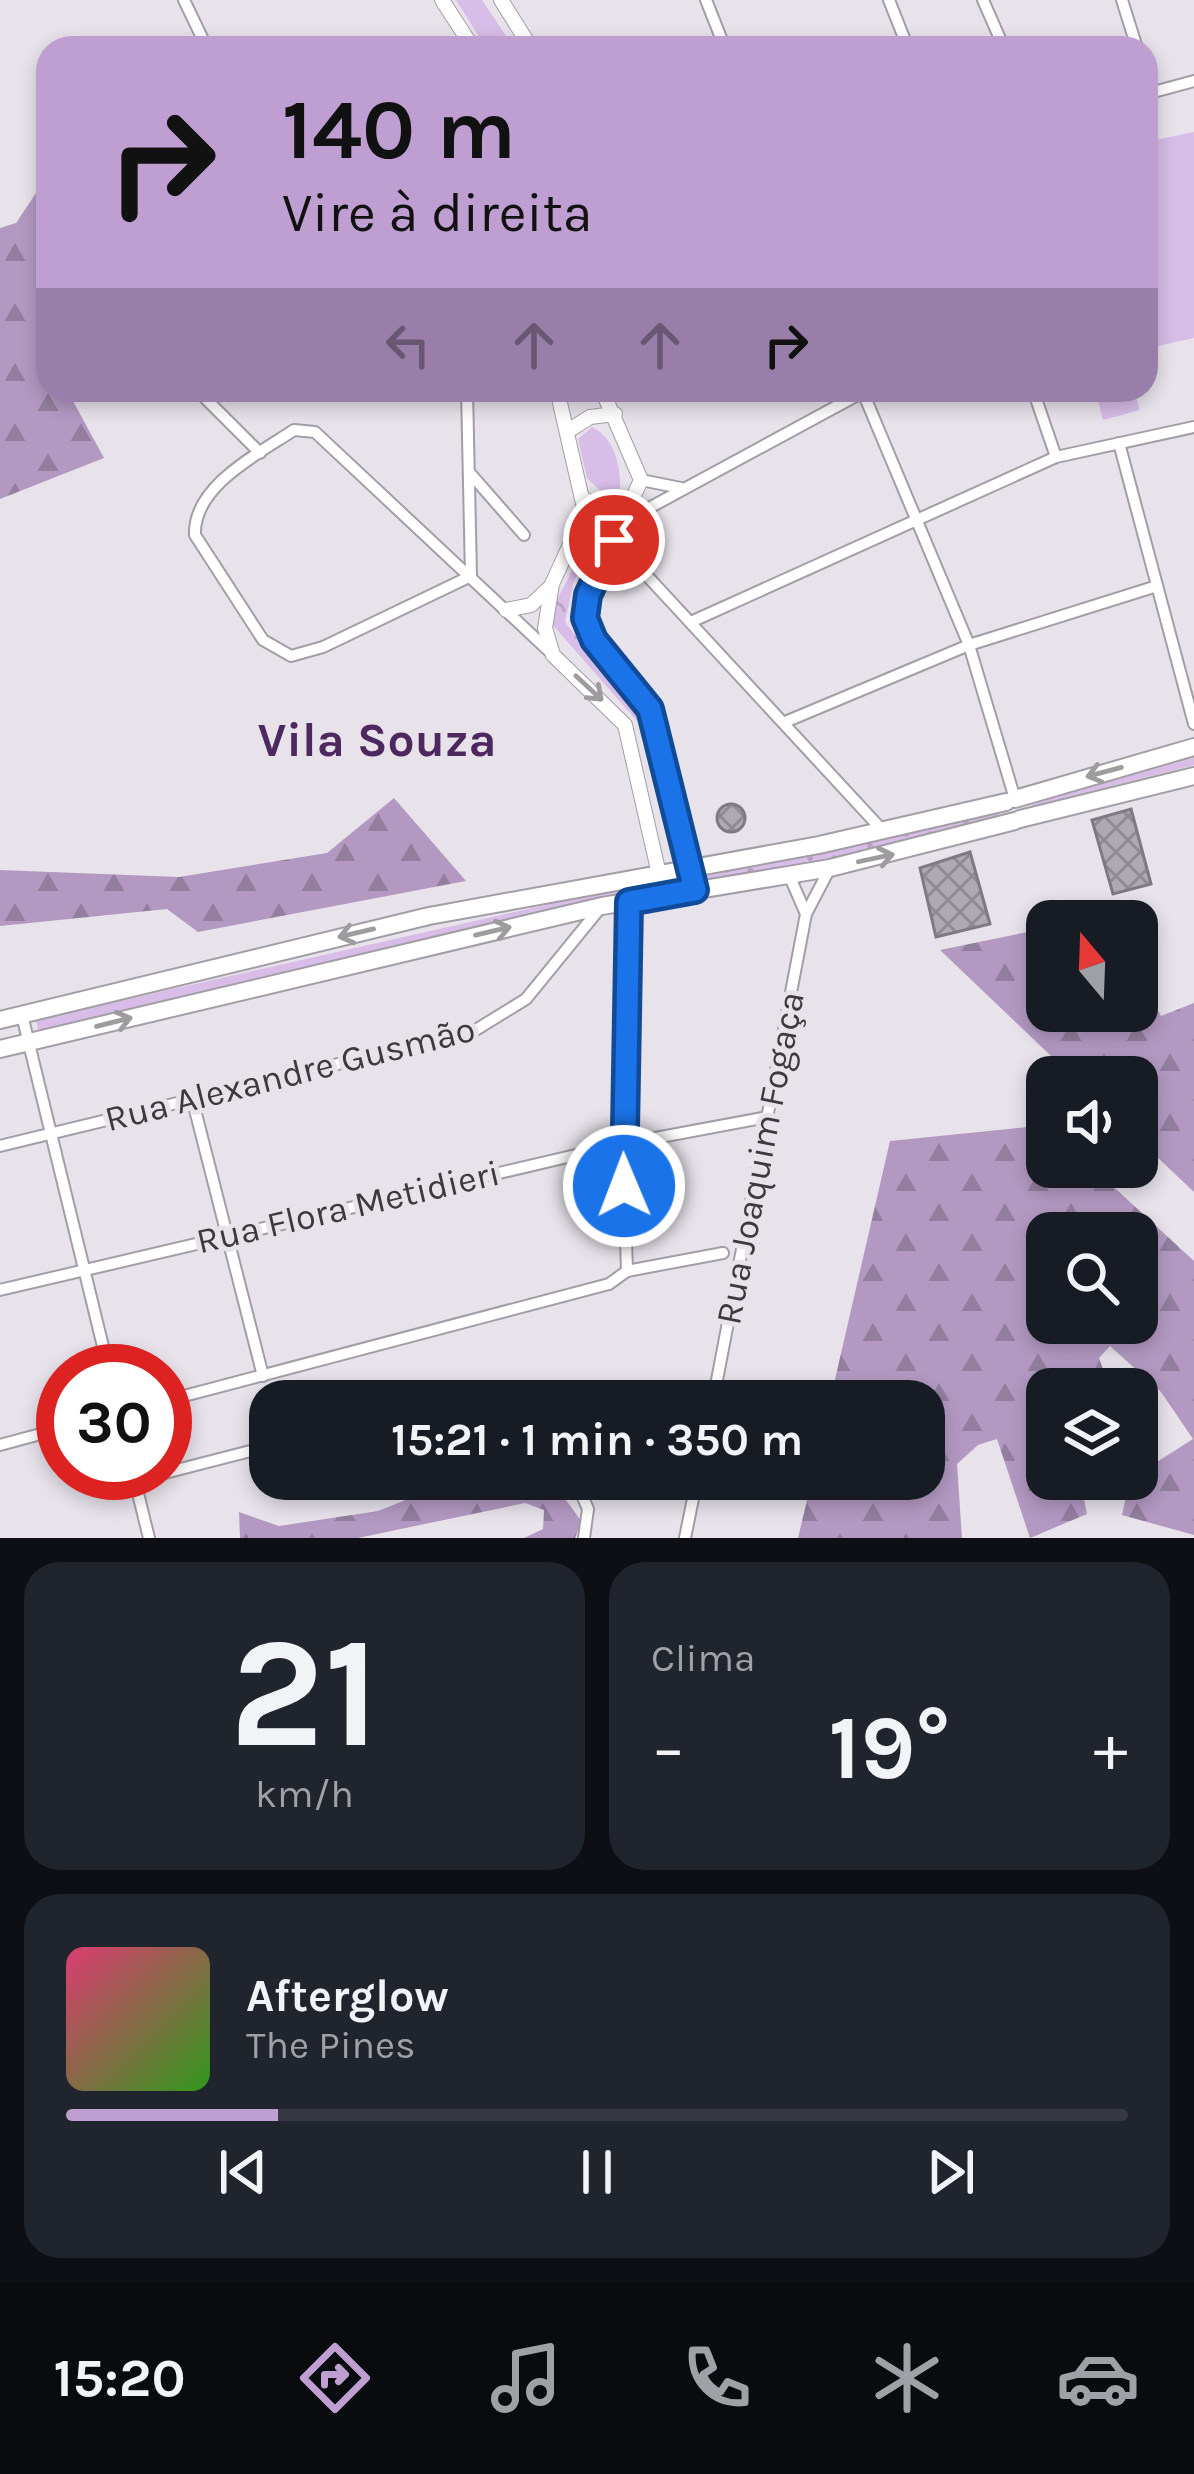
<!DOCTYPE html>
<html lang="pt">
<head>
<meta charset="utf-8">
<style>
  :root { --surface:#171b24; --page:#20242c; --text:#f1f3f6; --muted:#9ea1a6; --line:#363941; --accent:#bf9ed2 }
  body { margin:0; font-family:Karla,sans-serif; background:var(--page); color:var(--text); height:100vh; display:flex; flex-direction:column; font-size:45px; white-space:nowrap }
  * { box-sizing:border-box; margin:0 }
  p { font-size:39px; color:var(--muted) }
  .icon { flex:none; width:66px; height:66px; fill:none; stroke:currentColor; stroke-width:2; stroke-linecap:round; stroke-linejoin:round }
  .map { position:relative; height:1538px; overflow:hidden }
  .details { display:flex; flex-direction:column; gap:24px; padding:24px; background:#0d0f14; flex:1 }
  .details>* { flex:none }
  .top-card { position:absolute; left:36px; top:36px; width:1122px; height:366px; border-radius:36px; box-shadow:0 6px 18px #0003; background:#bf9ed2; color:#111; overflow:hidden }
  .needle { width:78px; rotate:341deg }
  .controls { position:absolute; left:1026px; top:900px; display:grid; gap:24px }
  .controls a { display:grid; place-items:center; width:132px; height:132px; border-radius:24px; background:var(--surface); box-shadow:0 6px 18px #0003; font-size:60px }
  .speed { position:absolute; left:36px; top:1344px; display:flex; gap:24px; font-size:60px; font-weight:700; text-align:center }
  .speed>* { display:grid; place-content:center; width:156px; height:156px; border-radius:50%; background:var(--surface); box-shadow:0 6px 18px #0003; line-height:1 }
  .speed .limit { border:18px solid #d22; background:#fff; color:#111 }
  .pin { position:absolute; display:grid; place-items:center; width:102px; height:102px; color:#fff; margin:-51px; border:6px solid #fff; border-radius:50%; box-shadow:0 3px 12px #0007 }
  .me { position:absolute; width:132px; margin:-66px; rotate:359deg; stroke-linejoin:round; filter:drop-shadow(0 0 9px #0008) }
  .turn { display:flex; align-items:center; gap:42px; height:252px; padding:0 48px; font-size:54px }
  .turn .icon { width:156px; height:156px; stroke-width:2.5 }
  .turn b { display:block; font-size:84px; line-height:102px }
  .lanes { display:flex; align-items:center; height:114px; padding:0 48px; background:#0003; justify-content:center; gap:60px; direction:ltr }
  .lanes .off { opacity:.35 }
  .big { font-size:90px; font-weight:700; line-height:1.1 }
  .details .widget { flex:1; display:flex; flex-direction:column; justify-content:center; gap:18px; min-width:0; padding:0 42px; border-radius:36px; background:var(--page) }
  .details .dial { align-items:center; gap:0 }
  .dial b { font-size:156px; line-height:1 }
  .song { display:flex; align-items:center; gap:36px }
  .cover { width:144px; height:144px; border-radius:18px; background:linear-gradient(135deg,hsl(340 70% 55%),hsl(110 70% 35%)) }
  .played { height:12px; border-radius:6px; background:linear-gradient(90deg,var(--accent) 20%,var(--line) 20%) }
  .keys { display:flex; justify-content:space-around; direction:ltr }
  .heat { display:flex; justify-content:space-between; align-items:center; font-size:66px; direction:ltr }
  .details .tiles { flex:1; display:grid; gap:24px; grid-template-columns:1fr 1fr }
  .widget:last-child { grid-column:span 2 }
  .trip { position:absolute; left:249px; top:1380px; width:696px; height:120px; border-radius:36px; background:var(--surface); box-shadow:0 6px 18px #0003; font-weight:700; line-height:120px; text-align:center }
  .tab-bar { display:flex; height:192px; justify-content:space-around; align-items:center; background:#090b0e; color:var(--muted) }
  .tab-bar .icon { width:84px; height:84px }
  .tab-bar .on { color:var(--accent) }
  .tab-bar b { font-size:54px; color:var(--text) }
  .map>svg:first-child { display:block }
  .grass { fill:#d7bde7 }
  .forest { fill:url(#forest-firs); fill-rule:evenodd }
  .park { fill:url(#park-crowns) }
  .garden { fill:url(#garden-dots) }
  .building { fill:url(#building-cross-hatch); stroke:#7e7a81; stroke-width:3 }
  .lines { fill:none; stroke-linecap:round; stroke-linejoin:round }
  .minor-casing { stroke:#a39ea6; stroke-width:14 }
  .tertiary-casing { stroke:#a39ea6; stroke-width:16 }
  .secondary-casing { stroke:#a39ea6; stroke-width:20 }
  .minor { stroke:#fff; stroke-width:10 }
  .tertiary { stroke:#fff; stroke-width:14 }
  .secondary { stroke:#fff; stroke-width:16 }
  .oneway { stroke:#9e9c9e }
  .route-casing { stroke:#114b97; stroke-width:30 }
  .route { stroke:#1a73e8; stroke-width:21 }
  .labels { text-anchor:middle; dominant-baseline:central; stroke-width:10; stroke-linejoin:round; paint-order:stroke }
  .street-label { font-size:36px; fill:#3c3a3d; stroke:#e8e3eb }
  .district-label { font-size:48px; font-weight:bold; fill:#4c285f; stroke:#e8e3eb }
</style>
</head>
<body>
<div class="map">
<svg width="1194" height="1538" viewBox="0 0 1194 1538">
  <defs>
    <pattern id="forest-firs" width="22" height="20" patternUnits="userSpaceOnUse" patternTransform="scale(3)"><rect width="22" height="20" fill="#b399c2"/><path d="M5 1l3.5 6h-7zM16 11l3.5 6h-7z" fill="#937e9f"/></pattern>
    <pattern id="park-crowns" width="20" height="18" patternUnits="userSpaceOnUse" patternTransform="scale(3)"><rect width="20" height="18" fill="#d7bde7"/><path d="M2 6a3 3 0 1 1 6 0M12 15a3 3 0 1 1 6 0" fill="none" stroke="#b9a3c7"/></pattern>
    <pattern id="garden-dots" width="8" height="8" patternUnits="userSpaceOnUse" patternTransform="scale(3)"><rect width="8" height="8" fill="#d7bde7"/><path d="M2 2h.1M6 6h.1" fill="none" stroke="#b9a3c7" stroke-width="1.8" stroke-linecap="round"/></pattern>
    <pattern id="building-cross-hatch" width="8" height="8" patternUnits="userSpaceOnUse" patternTransform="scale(3)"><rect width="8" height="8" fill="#afaab2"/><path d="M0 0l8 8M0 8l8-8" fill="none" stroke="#908b92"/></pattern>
  </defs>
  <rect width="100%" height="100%" fill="#e8e3eb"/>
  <g class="grass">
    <polygon points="456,0 482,0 514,48 486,48"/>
    <polygon points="1194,132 1194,338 1158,346 1146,289 1146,142"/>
    <polygon points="1095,390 1134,390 1140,410 1103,420"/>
    <path d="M592,427C615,438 621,467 620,491L610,500L587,478L578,439Z"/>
    <polygon points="1194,758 1194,765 1032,806 1033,802"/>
    <polygon points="656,880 659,893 39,1033 36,1020"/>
  </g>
  <g class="forest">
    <polygon points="48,186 48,390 67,390 104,458 0,499 0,228 16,223 36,193"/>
    <polygon points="394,798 466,881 198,932 167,909 0,926 0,870 179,877 327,853"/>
    <polygon points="1047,928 1047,1011 1137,1011 1137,971 1161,1016 1194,1003 1194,1192 1137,1138 1137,1077 1073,1077 940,950"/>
    <path d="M1047,1125V1167H1092L1194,1261V1535L1122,1515L1130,1479L1193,1439L1161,1392L1110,1346L1099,1358L1110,1389H1047V1479H1080L1087,1514L1030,1538L997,1439L978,1445L957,1464L962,1538H798L812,1479H924V1401H830L890,1141ZM1137,1233V1323H1047V1233Z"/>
    <polygon points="415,1479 560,1479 555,1485 582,1522 575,1538 524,1538 543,1529 544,1510 525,1503 358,1538 240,1538 239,1512 279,1526 378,1511 408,1499"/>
  </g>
  <polygon class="park" points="592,533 597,535 574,581 565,622 641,718 637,721 552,624 552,609"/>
  <polygon class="garden" points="997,811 999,817 824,864 705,879 709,873 812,856"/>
  <g class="building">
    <circle cx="731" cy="818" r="14"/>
    <polygon points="1131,809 1151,884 1113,894 1092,820"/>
    <polygon points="970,852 990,924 936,937 920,868"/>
  </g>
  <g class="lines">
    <defs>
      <g id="minor">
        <polyline points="184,0 207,48"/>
        <polyline points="706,0 725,48"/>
        <polyline points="889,0 908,48"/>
        <polyline points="983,0 1004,48"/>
        <polyline points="1122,0 1137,48"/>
        <polyline points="1146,94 1194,81"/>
        <polyline points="197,390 260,453"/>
        <path d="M467,390L471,576L323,647L291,656L263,640L195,535C193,486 258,454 294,430L315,432L550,652"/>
        <polyline points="862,390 969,645 1015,799"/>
        <polyline points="1033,390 1056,457"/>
        <polyline points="1119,443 1194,724"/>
        <polyline points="469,472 524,535"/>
        <polyline points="641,480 681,488"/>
        <polyline points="625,521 863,392"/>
        <polyline points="614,540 883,831"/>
        <polyline points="693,621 1056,457 1194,427"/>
        <polyline points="785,722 969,645 1157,586"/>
        <polyline points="789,875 806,914"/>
        <polyline points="22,1015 109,1371"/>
        <polyline points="192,1098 263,1376"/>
        <polyline points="0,1146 474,1031 526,999 601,907"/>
        <polyline points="627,1271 623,1144 629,902"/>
        <polyline points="0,1290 623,1144 768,1117"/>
        <polyline points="165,1401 609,1284 627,1271 723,1253"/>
        <polyline points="450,1401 466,1401"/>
        <polyline points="713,1401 806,914 830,868"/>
        <polyline points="0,1445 63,1428"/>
        <polyline points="133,1473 149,1538"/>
        <polyline points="165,1473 270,1446"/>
        <polyline points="135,1480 164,1473"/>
        <polyline points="581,1493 588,1509 584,1538"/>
        <polyline points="685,1538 697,1479"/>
      </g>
      <g id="tertiary">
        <polyline points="442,0 473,48"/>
        <polyline points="501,0 531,48"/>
        <polyline points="557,390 585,512 552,584 545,628 553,655 625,725 664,896"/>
        <polyline points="602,390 641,480 588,595 585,618 594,640 650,709 695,890"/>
        <polyline points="568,431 590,417 615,414"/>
        <polyline points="584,499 625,521"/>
        <polyline points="585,512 614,540"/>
        <polyline points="506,610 531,605 549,588"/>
      </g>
      <g id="secondary">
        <polyline points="1015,799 1194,747"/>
        <polyline points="1020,819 1194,776"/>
        <polyline points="0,1020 429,916 819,845 1006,802"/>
        <polyline points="0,1049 602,906 830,868 1015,821"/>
      </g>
    </defs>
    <use href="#minor" class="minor-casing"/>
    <use href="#tertiary" class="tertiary-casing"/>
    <use href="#secondary" class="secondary-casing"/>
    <use href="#minor" class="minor"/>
    <use href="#tertiary" class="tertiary"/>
    <use href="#secondary" class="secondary"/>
  </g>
  <defs><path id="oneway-shaft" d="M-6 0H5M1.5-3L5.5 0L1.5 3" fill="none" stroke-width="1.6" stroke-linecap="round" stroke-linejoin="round" transform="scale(3)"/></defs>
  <g class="oneway">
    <use href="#oneway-shaft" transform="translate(589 688) rotate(43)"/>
    <use href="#oneway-shaft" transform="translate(1104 772) rotate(165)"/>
    <use href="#oneway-shaft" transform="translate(876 858) rotate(-12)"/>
    <use href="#oneway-shaft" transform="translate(493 931) rotate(-13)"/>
    <use href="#oneway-shaft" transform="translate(356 933) rotate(167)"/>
    <use href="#oneway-shaft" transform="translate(114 1022) rotate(-14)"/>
  </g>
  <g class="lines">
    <defs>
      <polyline id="route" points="614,540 588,595 585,618 594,640 650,709 695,890 629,902 624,1186"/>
    </defs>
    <use href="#route" class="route-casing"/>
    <use href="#route" class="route"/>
  </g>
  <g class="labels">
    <g class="street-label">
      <text transform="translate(290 1074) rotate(-14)">Rua Alexandre Gusmão</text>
      <text transform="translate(760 1158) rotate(-79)">Rua Joaquim Fogaça</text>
      <text transform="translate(348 1207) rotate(-13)">Rua Flora Metidieri</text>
    </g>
    <g class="district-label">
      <text x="377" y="740">Vila Souza</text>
    </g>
  </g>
</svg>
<div class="controls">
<a><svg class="needle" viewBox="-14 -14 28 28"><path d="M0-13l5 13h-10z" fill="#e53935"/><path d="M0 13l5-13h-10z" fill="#9ea1a6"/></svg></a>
<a><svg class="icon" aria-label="sound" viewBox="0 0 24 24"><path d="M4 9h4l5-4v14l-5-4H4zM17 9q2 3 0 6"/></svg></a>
<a><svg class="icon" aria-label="search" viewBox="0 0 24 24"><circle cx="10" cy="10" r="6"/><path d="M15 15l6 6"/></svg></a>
<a><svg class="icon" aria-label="layers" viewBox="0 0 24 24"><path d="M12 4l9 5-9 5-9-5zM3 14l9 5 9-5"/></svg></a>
</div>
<div class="speed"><div class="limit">30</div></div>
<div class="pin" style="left:614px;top:540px;background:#d93025"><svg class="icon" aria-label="arrive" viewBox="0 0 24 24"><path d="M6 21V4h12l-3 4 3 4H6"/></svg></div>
<svg class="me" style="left:624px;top:1186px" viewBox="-20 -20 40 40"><circle r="17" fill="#1a73e8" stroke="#fff" stroke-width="3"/><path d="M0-11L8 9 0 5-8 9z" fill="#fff"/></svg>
<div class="trip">15:21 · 1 min · 350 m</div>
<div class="top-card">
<div class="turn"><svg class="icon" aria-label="right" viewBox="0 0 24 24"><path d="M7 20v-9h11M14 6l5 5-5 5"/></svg><div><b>140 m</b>Vire à direita</div></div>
<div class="lanes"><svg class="icon off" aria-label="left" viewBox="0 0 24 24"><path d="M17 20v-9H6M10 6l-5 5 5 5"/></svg><svg class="icon off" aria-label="ahead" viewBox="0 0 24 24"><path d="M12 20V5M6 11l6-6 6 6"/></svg><svg class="icon off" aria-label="ahead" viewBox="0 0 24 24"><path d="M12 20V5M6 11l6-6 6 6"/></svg><svg class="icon" aria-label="right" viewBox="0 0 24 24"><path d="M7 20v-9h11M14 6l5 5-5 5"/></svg></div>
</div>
</div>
<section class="details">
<div class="tiles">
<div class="widget dial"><b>21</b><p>km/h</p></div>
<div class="widget"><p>Clima</p>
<div class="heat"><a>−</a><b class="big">19°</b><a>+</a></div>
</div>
<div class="widget">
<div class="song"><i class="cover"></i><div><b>Afterglow</b><p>The Pines</p></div></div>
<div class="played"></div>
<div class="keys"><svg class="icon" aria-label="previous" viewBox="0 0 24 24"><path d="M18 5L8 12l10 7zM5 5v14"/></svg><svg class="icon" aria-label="pause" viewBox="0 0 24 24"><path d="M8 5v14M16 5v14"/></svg><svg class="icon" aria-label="next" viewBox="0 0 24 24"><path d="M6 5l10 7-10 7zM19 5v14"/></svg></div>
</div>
</div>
</section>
<nav class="tab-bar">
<b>15:20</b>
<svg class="icon on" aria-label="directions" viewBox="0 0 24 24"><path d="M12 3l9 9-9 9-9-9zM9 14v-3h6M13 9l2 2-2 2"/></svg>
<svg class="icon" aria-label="music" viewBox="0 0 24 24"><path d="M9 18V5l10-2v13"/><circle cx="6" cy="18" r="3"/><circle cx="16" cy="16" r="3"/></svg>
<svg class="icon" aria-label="phone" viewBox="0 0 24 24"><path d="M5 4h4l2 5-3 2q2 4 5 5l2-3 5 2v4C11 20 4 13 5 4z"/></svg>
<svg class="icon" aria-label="climate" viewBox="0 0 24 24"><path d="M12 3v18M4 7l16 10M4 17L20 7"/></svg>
<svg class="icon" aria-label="car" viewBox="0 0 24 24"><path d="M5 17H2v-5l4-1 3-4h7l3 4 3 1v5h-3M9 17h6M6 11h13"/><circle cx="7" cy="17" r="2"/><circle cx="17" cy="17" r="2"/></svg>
</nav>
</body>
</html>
